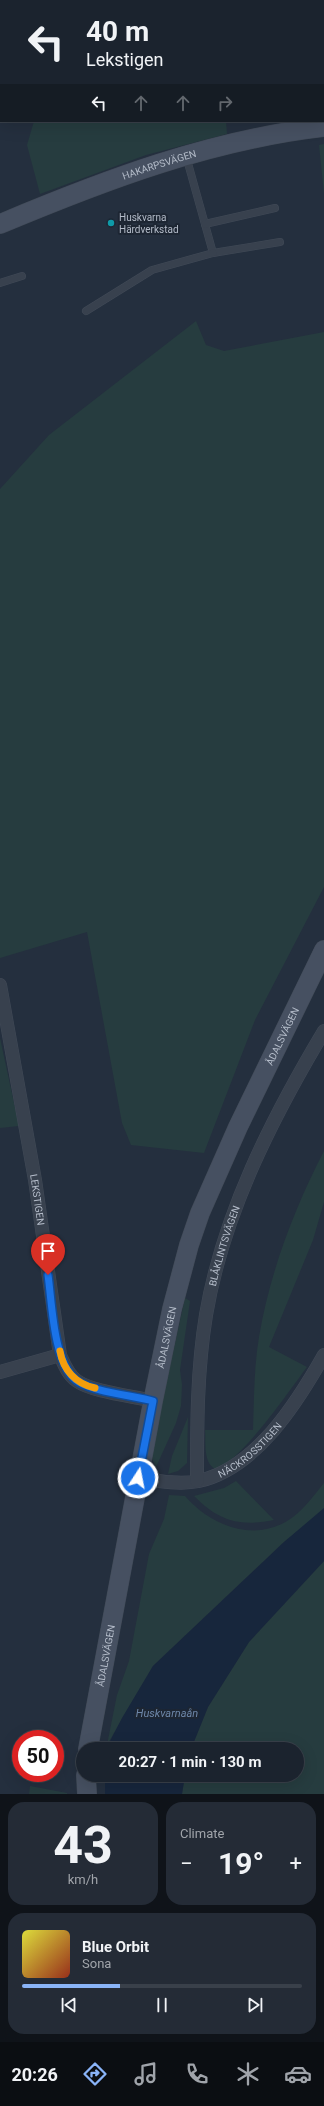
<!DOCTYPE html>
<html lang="en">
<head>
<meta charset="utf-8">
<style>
  :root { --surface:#1b232e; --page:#242b36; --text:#f1f3f6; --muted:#a0a4aa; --line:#39404a; --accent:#8ab4f8 }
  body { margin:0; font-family:Roboto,sans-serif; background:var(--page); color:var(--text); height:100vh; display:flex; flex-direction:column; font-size:15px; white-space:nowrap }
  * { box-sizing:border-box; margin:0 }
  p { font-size:13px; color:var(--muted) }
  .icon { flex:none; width:22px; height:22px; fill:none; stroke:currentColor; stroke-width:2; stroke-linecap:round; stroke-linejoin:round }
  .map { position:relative; height:1794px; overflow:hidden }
  .drawer { display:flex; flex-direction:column; gap:8px; padding:8px; background:#0f1319; flex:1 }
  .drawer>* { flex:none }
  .guide { position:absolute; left:0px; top:0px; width:324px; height:122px; box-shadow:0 4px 16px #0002,0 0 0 1px var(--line); background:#1b232e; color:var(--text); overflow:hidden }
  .speed { position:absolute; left:12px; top:1730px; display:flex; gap:8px; font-size:20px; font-weight:700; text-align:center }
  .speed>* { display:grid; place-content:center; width:52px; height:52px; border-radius:50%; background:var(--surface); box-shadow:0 4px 16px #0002,0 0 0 1px var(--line); line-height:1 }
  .speed .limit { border:6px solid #d22; background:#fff; color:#111 }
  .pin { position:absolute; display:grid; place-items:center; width:34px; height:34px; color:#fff; margin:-41px -17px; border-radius:50% 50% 50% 0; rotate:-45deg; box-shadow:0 0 4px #0007 }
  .pin .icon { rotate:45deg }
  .me { position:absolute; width:44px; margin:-22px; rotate:11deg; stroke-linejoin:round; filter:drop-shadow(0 0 3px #0008) }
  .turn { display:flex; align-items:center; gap:14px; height:84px; padding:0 20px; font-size:18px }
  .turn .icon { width:52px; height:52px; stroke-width:2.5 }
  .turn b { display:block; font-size:28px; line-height:34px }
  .lanes { display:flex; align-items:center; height:38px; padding:0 20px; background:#0003; justify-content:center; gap:20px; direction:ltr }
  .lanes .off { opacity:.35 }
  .big { font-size:30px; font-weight:700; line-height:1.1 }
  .drawer .tile { flex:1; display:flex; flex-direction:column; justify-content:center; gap:6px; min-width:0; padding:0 14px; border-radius:16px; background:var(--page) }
  .drawer .dial { align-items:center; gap:0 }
  .dial b { font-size:52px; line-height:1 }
  .song { display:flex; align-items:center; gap:12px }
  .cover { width:48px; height:48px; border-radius:6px; background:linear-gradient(135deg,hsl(60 70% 55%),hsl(10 70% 35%)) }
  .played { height:4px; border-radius:2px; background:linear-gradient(90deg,var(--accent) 35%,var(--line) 35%) }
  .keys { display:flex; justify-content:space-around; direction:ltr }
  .heat { display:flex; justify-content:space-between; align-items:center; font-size:22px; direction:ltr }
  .drawer .tiles { flex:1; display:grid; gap:8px; grid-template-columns:1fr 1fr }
  .tile:last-child { grid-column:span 2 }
  .trip { position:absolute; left:76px; top:1742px; width:228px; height:40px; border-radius:20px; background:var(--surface); box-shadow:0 4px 16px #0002,0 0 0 1px var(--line); font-weight:700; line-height:40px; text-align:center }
  .dock { display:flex; height:64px; justify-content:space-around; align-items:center; background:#0b0e12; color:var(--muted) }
  .dock .icon { width:28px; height:28px }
  .dock .selected { color:var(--accent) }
  .dock b { font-size:18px; color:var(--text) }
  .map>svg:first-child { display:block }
  .green { fill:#263c3f }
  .water { fill:#17263c }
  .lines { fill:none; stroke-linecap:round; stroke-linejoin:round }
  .lane-casing { stroke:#414a57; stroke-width:8 }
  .street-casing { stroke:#414a57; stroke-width:14 }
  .secondary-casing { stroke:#414a57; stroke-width:20 }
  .lane { stroke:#38414e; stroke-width:7 }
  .street { stroke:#38414e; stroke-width:13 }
  .secondary { stroke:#465061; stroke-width:19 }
  .route-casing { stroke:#114b97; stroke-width:10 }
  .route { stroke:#1a73e8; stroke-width:7 }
  .slow { stroke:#f59e0b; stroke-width:7 }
  .culture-dot { fill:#0f9aa8; stroke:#1d2633; stroke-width:1.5 }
  .labels { text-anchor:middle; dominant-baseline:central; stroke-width:4; stroke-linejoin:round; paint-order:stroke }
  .street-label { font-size:10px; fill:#b4bcc9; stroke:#1d2633 }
  .poi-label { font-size:10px; fill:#b4bcc9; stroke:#1d2633; text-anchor:start }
  .water-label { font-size:11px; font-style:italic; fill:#6d86a8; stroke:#1d2633 }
</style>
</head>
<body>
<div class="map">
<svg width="324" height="1794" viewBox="0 0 324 1794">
  <rect width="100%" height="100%" fill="#242f3e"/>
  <g class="green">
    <polygon points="0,0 44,0 1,1 0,89"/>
    <polygon points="131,0 230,0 131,1"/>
    <polygon points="34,121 226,121 227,134 146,155 40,194 27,145"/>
    <polygon points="324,144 324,194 319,145"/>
    <polygon points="196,321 206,345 224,351 324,332 324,887 255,1020 204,1153 131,1145 122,1123 87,932 0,958 0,489 49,435"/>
    <polygon points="0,1038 19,1126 0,1128"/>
    <path d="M324,1151V1202L313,1240L269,1347L307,1367C289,1391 241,1462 215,1469C203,1462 206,1443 205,1430H253C254,1399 254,1367 259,1337C270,1272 294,1209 324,1151Z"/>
    <polygon points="185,1298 190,1301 180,1370 182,1385 181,1406 176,1423 156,1467 152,1459 157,1425"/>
    <polygon points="188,1417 187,1463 178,1471 168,1474 172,1456"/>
    <path d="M236,1481L274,1520C239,1527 219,1521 194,1496L224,1488Z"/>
    <path d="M324,1483V1511L284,1542L153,1666L107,1745L117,1695L129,1661L149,1554L164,1519L169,1495L185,1496C212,1527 257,1544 293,1517C305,1508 315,1494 324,1483Z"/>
    <polygon points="324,1561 324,1794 182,1794 185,1775 297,1775 297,1749 191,1749 208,1707 249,1642"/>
    <polygon points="30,1786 67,1793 67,1794 29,1794"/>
  </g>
  <g class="water">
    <polygon points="324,1508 324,1561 249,1642 208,1707 191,1749 106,1749 122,1718 153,1666 284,1542"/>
    <polygon points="105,1775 185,1775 182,1794 105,1794"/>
  </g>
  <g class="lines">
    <defs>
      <g id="lane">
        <polyline points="186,156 213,253 280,242"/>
        <polyline points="205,224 275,208"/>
        <polyline points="0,283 22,276"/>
        <polyline points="86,311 152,270 213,253"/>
      </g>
      <g id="street">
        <path id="s1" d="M0,985L35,1180L60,1355C64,1364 68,1375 77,1381C93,1392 132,1396 153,1401"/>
        <polyline points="0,1372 60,1355"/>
        <path id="s2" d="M139,1478C158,1481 180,1485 199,1481C256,1468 297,1403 324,1355"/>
        <path id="s3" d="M197,1481C197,1425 197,1370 206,1315C223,1214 272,1118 324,1031"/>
      </g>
      <g id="secondary">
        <path id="s4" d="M0,224C105,180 210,140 324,127"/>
        <path id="s5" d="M88,1749L153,1401L172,1309L189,1245L200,1213L238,1127L324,950"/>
        <polyline points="86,1775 87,1794"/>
      </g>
    </defs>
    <use href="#lane" class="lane-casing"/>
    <use href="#street" class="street-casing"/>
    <use href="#secondary" class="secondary-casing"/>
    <use href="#lane" class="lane"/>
    <use href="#street" class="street"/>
    <use href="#secondary" class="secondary"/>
  </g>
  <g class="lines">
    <defs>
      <path id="route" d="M48,1275C52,1302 53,1362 76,1380C88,1391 135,1396 153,1401L138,1478"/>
    </defs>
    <use href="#route" class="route-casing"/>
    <use href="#route" class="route"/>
    <path class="slow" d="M60,1351C63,1370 76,1384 95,1388"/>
  </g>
  <circle class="culture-dot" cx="111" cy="223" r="4"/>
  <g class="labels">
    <g class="street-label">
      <text stroke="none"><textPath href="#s4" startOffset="170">HAKARPSVÄGEN</textPath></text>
      <text stroke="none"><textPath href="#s5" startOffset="743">ÅDALSVÄGEN</textPath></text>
      <text stroke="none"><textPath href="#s1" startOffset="218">LEKSTIGEN</textPath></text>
      <text stroke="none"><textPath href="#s3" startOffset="238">BLÅKLINTSVÄGEN</textPath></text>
      <text stroke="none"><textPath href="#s5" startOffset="419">ÅDALSVÄGEN</textPath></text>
      <text stroke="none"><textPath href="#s2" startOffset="121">NÄCKROSSTIGEN</textPath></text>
      <text stroke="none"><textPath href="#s5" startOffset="95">ÅDALSVÄGEN</textPath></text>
    </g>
    <g class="poi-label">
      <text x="119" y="217">Huskvarna<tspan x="119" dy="12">Härdverkstad</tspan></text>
    </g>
    <g class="water-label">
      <text x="167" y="1713">Huskvarnaån</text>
    </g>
  </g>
</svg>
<div class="speed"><div class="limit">50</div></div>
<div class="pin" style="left:48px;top:1275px;background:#d93025"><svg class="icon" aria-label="arrive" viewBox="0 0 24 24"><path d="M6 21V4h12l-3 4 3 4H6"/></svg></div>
<svg class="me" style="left:138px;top:1478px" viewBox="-20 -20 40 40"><circle r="17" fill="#1a73e8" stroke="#fff" stroke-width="3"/><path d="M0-11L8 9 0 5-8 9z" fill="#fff"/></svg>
<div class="trip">20:27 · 1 min · 130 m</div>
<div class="guide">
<div class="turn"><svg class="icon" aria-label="left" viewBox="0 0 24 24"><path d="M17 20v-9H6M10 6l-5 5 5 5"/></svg><div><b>40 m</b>Lekstigen</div></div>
<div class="lanes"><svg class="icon" aria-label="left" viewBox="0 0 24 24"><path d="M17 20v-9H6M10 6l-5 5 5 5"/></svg><svg class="icon off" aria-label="ahead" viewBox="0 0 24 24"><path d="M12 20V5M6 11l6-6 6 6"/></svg><svg class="icon off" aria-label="ahead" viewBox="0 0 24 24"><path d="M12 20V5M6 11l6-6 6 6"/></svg><svg class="icon off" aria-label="right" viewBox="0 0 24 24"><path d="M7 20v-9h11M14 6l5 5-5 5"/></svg></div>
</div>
</div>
<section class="drawer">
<div class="tiles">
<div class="tile dial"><b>43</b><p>km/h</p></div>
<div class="tile"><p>Climate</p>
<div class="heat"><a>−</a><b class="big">19°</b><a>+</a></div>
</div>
<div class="tile">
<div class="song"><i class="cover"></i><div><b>Blue Orbit</b><p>Sona</p></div></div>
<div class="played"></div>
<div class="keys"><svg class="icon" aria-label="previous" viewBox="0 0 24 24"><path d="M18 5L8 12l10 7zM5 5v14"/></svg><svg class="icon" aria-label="pause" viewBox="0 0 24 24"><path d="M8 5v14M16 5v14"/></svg><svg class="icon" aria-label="next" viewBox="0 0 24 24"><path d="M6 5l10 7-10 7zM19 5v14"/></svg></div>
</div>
</div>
</section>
<nav class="dock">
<b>20:26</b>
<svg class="icon selected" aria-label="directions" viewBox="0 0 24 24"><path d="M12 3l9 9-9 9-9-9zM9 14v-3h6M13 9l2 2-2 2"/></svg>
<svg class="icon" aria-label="music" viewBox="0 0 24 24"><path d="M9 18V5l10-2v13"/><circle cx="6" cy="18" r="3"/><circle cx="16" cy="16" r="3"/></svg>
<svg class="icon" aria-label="phone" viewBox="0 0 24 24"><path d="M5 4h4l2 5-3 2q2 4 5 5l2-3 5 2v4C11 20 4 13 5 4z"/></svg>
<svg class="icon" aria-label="climate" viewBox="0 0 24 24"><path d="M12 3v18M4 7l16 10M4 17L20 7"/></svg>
<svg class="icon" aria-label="car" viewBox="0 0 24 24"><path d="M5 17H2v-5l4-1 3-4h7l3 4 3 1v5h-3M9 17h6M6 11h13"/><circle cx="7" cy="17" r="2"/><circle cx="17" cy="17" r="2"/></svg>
</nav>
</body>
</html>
